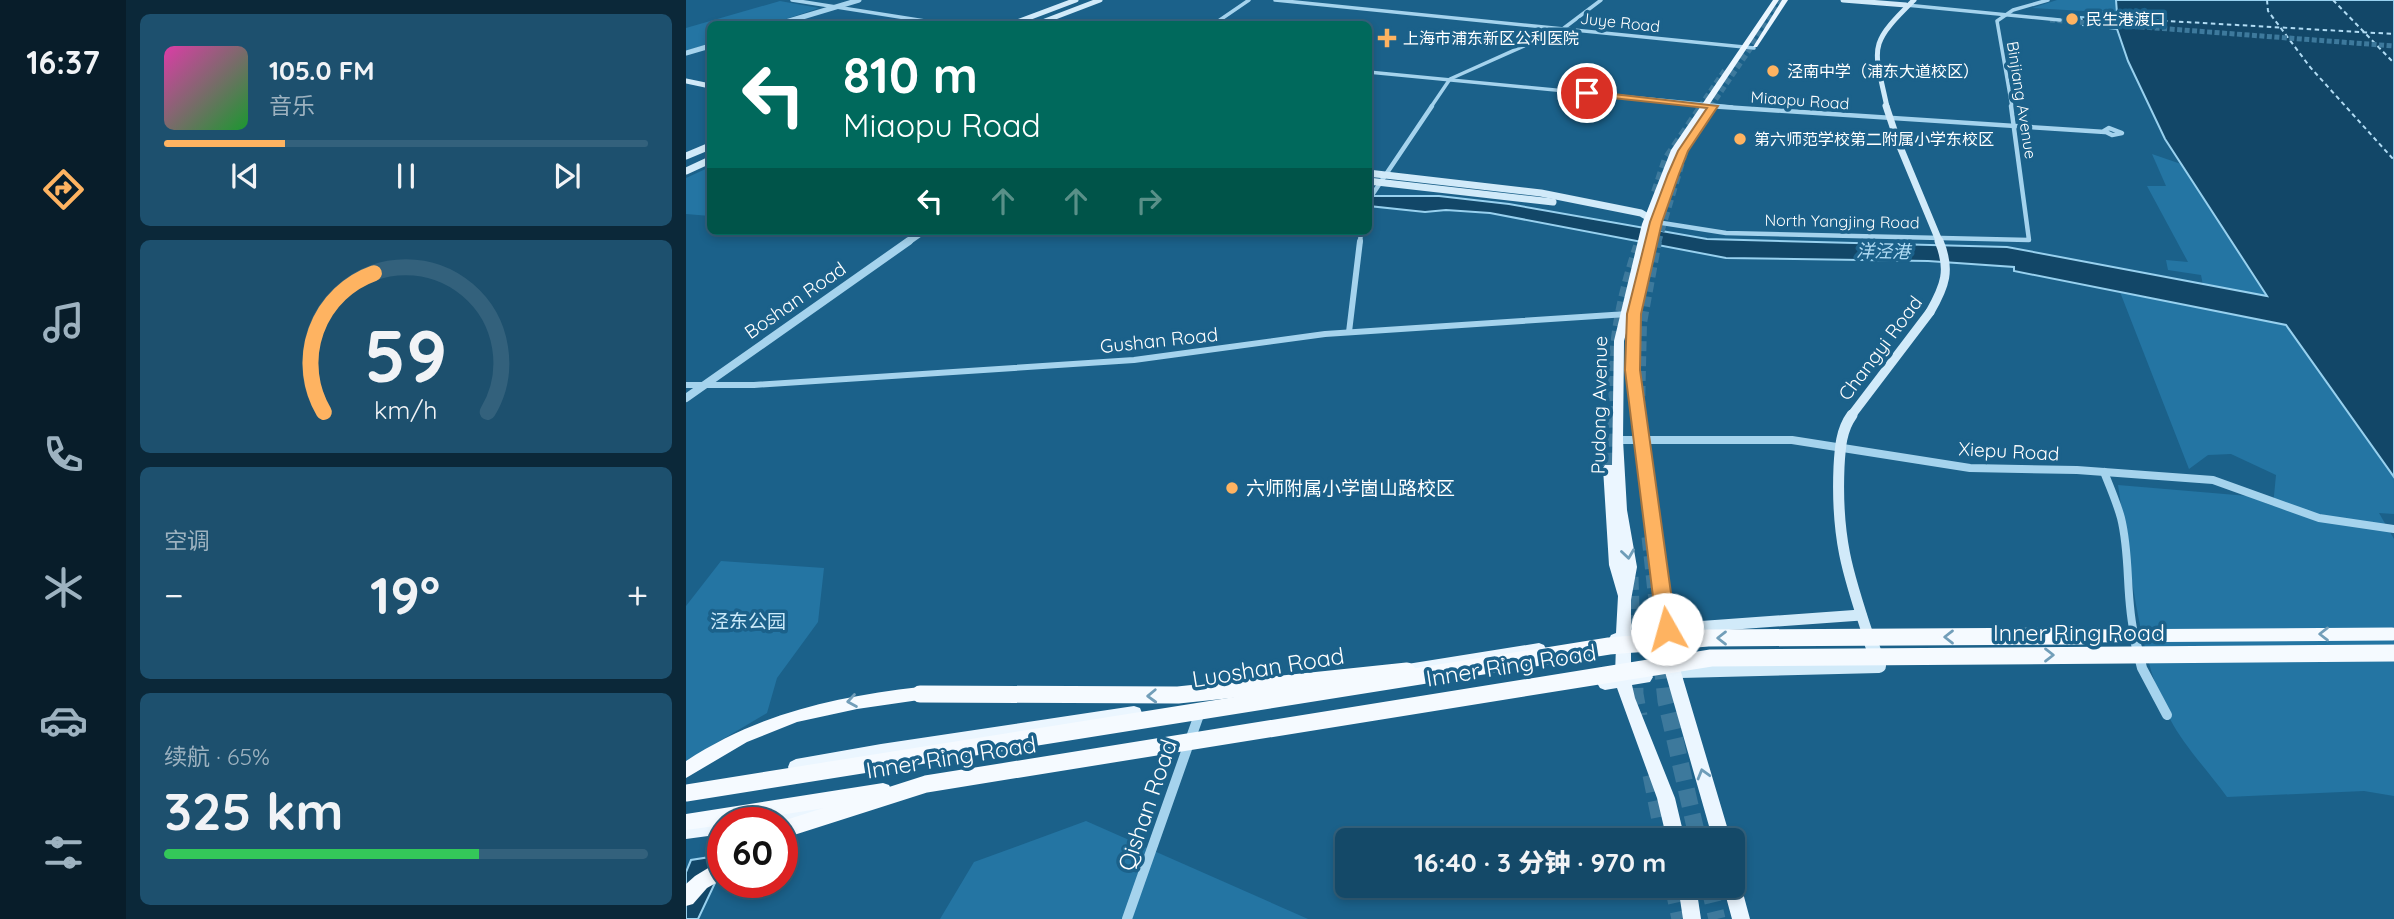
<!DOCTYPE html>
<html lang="zh">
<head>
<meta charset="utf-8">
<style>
  :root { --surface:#144968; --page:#1d506e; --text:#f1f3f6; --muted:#9db2c0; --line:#33617c; --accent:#feb361 }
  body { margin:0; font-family:Quicksand,"Noto Sans SC",sans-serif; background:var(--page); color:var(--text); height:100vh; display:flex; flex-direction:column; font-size:26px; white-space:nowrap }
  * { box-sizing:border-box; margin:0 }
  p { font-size:23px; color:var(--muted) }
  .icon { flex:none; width:38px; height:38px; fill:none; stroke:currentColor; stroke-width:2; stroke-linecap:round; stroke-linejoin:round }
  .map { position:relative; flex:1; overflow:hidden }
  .side { display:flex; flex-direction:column; gap:14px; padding:14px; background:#0b2839; width:560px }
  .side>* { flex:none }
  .guide { position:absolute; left:21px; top:21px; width:665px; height:214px; border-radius:10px; box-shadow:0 4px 10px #0003,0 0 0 2px var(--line); background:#00695c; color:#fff; overflow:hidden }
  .speed { position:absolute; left:21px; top:807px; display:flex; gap:14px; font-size:35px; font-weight:700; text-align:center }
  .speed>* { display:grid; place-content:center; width:91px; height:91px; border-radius:50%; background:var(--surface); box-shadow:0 4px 10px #0003,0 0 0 2px var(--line); line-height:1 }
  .speed .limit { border:10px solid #d22; background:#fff; color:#111 }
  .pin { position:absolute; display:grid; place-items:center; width:60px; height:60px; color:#fff; margin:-30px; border:4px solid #fff; border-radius:50%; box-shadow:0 2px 7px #0007 }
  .me { position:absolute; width:77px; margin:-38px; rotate:353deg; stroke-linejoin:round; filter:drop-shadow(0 0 5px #0008) }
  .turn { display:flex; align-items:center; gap:24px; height:147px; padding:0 21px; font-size:32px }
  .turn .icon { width:91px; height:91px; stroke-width:2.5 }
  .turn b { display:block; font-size:49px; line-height:60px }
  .lanes { display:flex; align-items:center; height:66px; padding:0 21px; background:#0003; justify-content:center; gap:35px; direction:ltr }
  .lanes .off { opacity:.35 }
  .big { font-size:52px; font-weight:800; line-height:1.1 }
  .side .tile { flex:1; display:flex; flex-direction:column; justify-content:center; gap:10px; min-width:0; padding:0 24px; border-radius:10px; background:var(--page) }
  .side .dial { align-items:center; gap:0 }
  .dial svg { height:182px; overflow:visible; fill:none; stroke:var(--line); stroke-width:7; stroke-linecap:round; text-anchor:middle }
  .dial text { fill:var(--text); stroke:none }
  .song { display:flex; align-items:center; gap:21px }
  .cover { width:84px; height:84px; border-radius:10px; background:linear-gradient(135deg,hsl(320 70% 55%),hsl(130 70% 35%)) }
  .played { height:7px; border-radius:4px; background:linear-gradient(90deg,var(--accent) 25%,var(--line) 25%) }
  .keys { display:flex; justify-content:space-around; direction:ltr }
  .heat { display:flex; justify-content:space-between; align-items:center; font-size:38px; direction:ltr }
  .charge { height:10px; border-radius:5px; background:linear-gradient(90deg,#34c759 65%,var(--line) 0) }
  .trip { position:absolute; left:649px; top:828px; width:410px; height:70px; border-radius:10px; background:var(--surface); box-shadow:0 4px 10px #0003,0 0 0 2px var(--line); font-weight:800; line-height:70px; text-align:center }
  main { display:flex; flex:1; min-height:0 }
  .tabs { display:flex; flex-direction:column; width:126px; justify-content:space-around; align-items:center; background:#081d2a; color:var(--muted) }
  .tabs .icon { width:49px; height:49px }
  .tabs .current { color:var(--accent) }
  .tabs b { font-size:32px; color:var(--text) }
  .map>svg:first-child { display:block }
  .green { fill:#2475a3 }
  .water { fill:#124768; stroke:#98d1ef; stroke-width:2 }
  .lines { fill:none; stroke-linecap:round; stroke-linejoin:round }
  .ferry { stroke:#b1dcf4; stroke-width:2; stroke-dasharray:4.5 3.5; stroke-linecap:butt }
  .secondary-tunnel { stroke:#3d799c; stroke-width:5; stroke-dasharray:5 2.5; stroke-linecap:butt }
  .primary-tunnel-far4 { stroke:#3d799c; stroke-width:6; stroke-dasharray:6 3.5; stroke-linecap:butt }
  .primary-tunnel-far3 { stroke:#3d799c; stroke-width:8; stroke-dasharray:8 4.5; stroke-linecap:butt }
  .primary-tunnel-far2 { stroke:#3d799c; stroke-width:10; stroke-dasharray:10 5; stroke-linecap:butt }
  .primary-tunnel-far1 { stroke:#3d799c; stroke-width:13; stroke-dasharray:13 6; stroke-linecap:butt }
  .primary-tunnel { stroke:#3d799c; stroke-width:17; stroke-dasharray:17 9; stroke-linecap:butt }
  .minor-far4 { stroke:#a5d3ed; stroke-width:3.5 }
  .minor-far3 { stroke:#a5d3ed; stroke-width:4.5 }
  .minor-far2 { stroke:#a5d3ed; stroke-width:6 }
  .minor-far1 { stroke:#a5d3ed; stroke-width:8 }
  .minor { stroke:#a5d3ed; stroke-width:10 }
  .tertiary-far2 { stroke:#a5d3ed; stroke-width:5 }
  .tertiary-far1 { stroke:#a5d3ed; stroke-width:6 }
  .tertiary { stroke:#a5d3ed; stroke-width:8 }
  .secondary-far4 { stroke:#d1eaf9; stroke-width:5 }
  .secondary-far3 { stroke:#d1eaf9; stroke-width:7 }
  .secondary-far2 { stroke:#d1eaf9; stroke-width:9 }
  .secondary-far1 { stroke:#d1eaf9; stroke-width:11 }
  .secondary { stroke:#d1eaf9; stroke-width:14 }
  .primary { fill:#ebf6ff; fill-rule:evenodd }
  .trunk { fill:#f5faff; fill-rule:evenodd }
  .secondary-bridge-far1 { stroke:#d1eaf9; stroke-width:7 }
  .secondary-bridge { stroke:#d1eaf9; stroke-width:9 }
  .trunk-bridge-far1 { stroke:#f5faff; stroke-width:13 }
  .trunk-bridge { stroke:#f5faff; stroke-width:17 }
  .oneway { stroke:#6e9db9 }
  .oneway2 { stroke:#729eb9 }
  .route { fill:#feb361; stroke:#a5743f; stroke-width:2 }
  .poi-dot { fill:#feb361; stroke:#1b618a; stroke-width:2.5 }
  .labels { text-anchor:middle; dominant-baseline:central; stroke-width:7; stroke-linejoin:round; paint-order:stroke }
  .far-poi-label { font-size:16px; fill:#fff; stroke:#1b618a; text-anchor:start }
  .far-street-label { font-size:16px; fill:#fff; stroke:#1b618a }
  .far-water-label { font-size:18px; font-style:italic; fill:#b1dcf4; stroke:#1b618a }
  .street-label { font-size:19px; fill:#fff; stroke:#1b618a }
  .poi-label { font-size:19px; fill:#fff; stroke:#1b618a; text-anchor:start }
  .park-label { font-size:19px; fill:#cae9f9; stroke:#1b618a }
  .near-street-label { font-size:23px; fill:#fff; stroke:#1b618a }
</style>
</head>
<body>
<main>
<nav class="tabs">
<b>16:37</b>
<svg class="icon current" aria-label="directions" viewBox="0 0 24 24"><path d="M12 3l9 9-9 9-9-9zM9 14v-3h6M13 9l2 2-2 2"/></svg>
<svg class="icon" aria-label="music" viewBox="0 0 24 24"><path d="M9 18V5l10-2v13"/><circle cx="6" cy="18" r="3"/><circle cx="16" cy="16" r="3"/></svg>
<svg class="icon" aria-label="phone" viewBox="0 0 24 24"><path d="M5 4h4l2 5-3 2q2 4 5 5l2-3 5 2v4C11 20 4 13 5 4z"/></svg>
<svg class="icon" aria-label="climate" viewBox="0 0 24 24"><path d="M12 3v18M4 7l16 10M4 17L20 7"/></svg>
<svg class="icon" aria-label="car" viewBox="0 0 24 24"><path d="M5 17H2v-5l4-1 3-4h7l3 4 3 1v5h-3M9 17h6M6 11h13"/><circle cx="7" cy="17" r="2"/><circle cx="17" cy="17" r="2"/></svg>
<svg class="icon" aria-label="filters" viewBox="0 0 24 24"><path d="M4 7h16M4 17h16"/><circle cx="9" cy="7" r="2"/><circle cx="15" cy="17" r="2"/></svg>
</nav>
<section class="side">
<div class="tile">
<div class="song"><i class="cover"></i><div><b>105.0 FM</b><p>音乐</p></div></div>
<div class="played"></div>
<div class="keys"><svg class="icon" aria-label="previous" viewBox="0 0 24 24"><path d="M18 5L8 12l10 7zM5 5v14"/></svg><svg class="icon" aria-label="pause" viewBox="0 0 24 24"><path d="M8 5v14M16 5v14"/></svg><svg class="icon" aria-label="next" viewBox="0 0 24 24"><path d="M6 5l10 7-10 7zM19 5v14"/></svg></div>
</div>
<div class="tile dial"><svg viewBox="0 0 100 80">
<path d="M14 69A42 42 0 1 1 86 69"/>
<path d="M14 69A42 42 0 0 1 36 8" stroke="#feb361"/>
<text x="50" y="56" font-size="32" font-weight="700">59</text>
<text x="50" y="72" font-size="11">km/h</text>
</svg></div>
<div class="tile"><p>空调</p>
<div class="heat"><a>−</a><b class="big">19°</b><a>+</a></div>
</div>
<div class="tile"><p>续航 · 65%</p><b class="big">325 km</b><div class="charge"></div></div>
</section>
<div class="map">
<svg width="1708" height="919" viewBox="0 0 1708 919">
  <rect width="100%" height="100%" fill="#1b618a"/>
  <g class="green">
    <polygon points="1371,0 1430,0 1431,13 1346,8"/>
    <polygon points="94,1 133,8 85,24 24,24 24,43 0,51 0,28"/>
    <polygon points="1466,154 1495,164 1582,296 1517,285 1515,275 1482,270 1480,260 1502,262 1461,186 1480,186"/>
    <polygon points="24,167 24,216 0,214 0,178"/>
    <path d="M1434,292L1600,325L1708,477V514L1693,513L1708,539V796L1678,791L1541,797C1523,772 1498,746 1484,719C1452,658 1443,554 1432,485L1562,496L1587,506L1590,475L1545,454L1522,455L1503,469Z"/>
    <polygon points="35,561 138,568 132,622 91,678 81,713 0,761 0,606"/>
    <polygon points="400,821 622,919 254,919 288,862"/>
  </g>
  <g class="water">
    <polygon points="1430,0 1708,0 1708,477 1600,325 1328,271 1328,267 1242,261 1040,258 804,213 760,210 739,212 683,206 682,196 753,196 823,204 1021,239 1321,247 1581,296 1479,139 1442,61 1431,29 1397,25 1395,17 1410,18 1410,12 1431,13"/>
    <polygon points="37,855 37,866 12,919 0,919 0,872 5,860"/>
  </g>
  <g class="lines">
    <g class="ferry">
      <polyline points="1581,0 1582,11 1624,67 1708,160"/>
      <polyline points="1647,0 1708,63"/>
      <polyline points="1429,18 1708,34"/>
    </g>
    <polyline class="secondary-tunnel" points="1364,20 1708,46"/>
    <g class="primary-tunnel-far4">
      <polyline points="1014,107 1040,69"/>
      <polyline points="1024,107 1097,0"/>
    </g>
    <g class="primary-tunnel-far3">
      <polyline points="969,192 980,159 1016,106"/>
      <polyline points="971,243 1002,139 1025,106"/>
    </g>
    <g class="primary-tunnel-far2">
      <polyline points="920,407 920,416"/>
      <polyline points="954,411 956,323 971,241"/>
      <path d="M929,416C923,356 933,303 952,246"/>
    </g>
    <g class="primary-tunnel-far1">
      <polyline points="920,415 923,468"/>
      <polyline points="928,415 929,420"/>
      <polyline points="962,537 973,638"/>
      <polyline points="946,577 948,638"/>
    </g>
    <g class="primary-tunnel">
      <polyline points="948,636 949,694 953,716"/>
      <polyline points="973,636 980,701 1012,840"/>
      <polyline points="965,775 978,840"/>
      <polyline points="987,886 994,919"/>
      <polyline points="1023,886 1031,919"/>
    </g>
    <g class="minor-far4">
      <polyline points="106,0 258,24"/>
      <polyline points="589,0 1068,48"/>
      <polyline points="1220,5 1374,20"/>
      <polyline points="528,24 563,0"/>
      <polyline points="682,72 1046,107"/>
      <polyline points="745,107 764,79 878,28 915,0"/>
      <polyline points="1326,107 1311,21 1327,10 1362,0"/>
    </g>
    <g class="minor-far3">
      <polyline points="1022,106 1419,132"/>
      <polygon points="1423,128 1436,133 1426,135 1418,131"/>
      <polyline points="682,201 746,106"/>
      <polyline points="970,222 1040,233 1343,240 1325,106"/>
      <polyline points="674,243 675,231"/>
    </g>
    <g class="minor-far2">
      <polyline points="663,332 674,241"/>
      <polyline points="0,385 68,385 448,360 639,334 941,314"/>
    </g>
    <g class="minor-far1">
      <polyline points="931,440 1106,440 1284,468 1391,470 1527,480 1633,518 1708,529"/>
      <path d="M1418,472C1424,487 1431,503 1435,518C1445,558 1439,599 1449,638"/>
    </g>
    <g class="minor">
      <polyline points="1448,636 1456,668 1481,715"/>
      <polyline points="441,919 514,712"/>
    </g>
    <g class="tertiary-far2">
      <polyline points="93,24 173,0"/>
      <polyline points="0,53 24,46"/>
    </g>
    <polyline class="tertiary-far1" points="221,243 238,231"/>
    <polyline class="tertiary" points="0,398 223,241"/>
    <g class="secondary-far4">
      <polyline points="1157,0 1220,5"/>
      <polyline points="326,24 390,0"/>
      <polyline points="351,24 414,0"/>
      <polyline points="0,81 24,86"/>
      <path d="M1201,107C1188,46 1181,46 1228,0"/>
    </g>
    <g class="secondary-far3">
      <polyline points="1200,106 1212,142"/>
      <polyline points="0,156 24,146"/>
      <polyline points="0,171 24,160"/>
      <polyline points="682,173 855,193 955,213 970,222"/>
      <polyline points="682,181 867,202"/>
    </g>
    <polyline class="secondary-far2" points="1165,416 1244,312"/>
    <g class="secondary-far1">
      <path d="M1166,415C1155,430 1154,448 1153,467C1150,537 1161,572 1183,638"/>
      <polyline points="981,629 1175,615"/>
    </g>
    <polyline class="secondary" points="994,671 1193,666 1183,636"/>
    <g class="primary">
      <path d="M1087,0H1093L993,150L964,224L951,282L971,210L978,208L979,210L953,314L951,370L995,672L1045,840H1027L979,672L975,636L945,642V673L959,671L964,672L967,677L964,682L946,685L949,698L989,798L999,840H981L971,798L931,688L919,690L914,688L911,683L914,678L929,675L930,645L925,643L923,639L925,635L930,633L932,596L923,565L917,468L919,465H926L928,341L956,224L985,150ZM943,322L941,370L973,625L945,630V600L951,567L941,510L937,440L938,341Z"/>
      <polygon points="1096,0 1102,0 1071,47 1067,47"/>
      <polygon points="853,643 858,645 860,649 858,653 853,655 715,677 710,676 707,671 710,666 715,665"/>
      <polygon points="448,706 454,708 456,713 454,718 448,720 195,758 110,775 104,772 102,767 104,762 110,759 195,744"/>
      <polygon points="147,799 153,801 156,807 153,813 147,815 96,824 49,822 52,816 58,814"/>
      <polygon points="37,818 44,822 37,822 37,834 0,839 0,823"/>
      <polygon points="1046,876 1053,878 1064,919 1046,919 1037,886 1046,886"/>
      <polygon points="992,886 1010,886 1015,919 997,919"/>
    </g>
    <g class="trunk">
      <path d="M234,687L240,689L242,694L240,699L171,709L111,722L61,742L0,778V761C74,713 148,697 234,687Z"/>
      <polygon points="197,783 203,785 206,791 203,797 197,799 49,822 37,822 37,825 0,830 0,814"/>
      <polygon points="37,859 37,879 21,888 7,904 0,906 0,884 9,876"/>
    </g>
    <polyline class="secondary-bridge-far1" points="1212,142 1254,243"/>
    <path class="secondary-bridge" d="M1244,312C1259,286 1265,270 1253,241"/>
    <polyline class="trunk-bridge-far1" points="1097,638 1706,634"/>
    <g class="trunk-bridge">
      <polyline points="234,694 492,695 721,671"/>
      <polyline points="0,793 923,646 1022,638 1396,636"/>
      <polyline points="96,830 240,784 1025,658 1708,653"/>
    </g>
  </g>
  <defs><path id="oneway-chevron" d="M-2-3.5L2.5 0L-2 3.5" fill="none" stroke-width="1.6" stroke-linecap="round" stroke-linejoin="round" transform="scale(1.75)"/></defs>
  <g class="oneway">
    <use href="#oneway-chevron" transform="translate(942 554) rotate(82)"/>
    <use href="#oneway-chevron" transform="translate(1017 774) rotate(-106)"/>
  </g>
  <g class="oneway2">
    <use href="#oneway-chevron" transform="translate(1638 634) rotate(180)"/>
    <use href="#oneway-chevron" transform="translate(1263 637) rotate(180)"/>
    <use href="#oneway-chevron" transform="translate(1036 638) rotate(180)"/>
    <use href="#oneway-chevron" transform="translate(1363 655)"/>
    <use href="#oneway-chevron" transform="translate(466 696) rotate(178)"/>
    <use href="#oneway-chevron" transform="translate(166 701) rotate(171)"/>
  </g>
  <polygon class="route" points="901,91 1032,106 1002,151 993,174 976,222 955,314 954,370 990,629 988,634 974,634 971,629 939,370 941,314 964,222 982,174 992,151 1021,108 898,95"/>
  <g class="poi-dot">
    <circle cx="1386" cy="19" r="7"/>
    <path d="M697.5 27.5h7v7h7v7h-7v7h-7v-7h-7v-7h7z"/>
    <circle cx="1087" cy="71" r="7"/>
    <circle cx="1054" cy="139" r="7"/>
    <circle cx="546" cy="488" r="7"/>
  </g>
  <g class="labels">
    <g class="far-poi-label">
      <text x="1400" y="19">民生港渡口</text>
      <text x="717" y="38">上海市浦东新区公利医院</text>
      <text x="1101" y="71">泾南中学（浦东大道校区）</text>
      <text x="1068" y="139">第六师范学校第二附属小学东校区</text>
    </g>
    <g class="far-street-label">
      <text transform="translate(934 22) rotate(6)">Juye Road</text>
      <text transform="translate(1114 100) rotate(4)">Miaopu Road</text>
      <text transform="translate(1336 100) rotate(81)">Binjiang Avenue</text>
      <text transform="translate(1156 221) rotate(1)">North Yangjing Road</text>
    </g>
    <g class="far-water-label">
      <text transform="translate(1197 251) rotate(1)">洋泾港</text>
    </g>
    <g class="street-label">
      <text transform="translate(109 300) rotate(-35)">Boshan Road</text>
      <text transform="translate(473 340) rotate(-6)">Gushan Road</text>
      <text transform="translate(1194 348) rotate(-53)">Changyi Road</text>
      <text transform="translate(913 405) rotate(-89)">Pudong Avenue</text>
      <text transform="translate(1323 451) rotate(3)">Xiepu Road</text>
    </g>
    <g class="poi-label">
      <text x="560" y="488">六师附属小学崮山路校区</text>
    </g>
    <g class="park-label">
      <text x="62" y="621">泾东公园</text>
    </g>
    <g class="near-street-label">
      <text x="1393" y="632">Inner Ring Road</text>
      <text transform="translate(825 665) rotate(-9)">Inner Ring Road</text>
      <text transform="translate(582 667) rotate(-9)">Luoshan Road</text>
      <text transform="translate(265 757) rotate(-9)">Inner Ring Road</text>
      <text transform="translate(461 805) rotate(-71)">Qishan Road</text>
    </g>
  </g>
</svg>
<div class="speed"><div class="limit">60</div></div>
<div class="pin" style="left:901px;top:93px;background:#d93025"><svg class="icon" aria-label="arrive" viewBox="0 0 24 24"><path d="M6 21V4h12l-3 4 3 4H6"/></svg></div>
<svg class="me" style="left:981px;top:629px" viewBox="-20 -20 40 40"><circle r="19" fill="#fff"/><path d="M0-13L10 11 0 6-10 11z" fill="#feb361"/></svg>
<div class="trip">16:40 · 3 分钟 · 970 m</div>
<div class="guide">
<div class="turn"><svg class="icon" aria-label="left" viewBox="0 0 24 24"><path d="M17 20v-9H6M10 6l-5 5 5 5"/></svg><div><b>810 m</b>Miaopu Road</div></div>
<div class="lanes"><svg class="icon" aria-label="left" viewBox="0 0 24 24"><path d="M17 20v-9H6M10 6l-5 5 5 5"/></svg><svg class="icon off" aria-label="ahead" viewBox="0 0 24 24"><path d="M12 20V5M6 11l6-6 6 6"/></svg><svg class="icon off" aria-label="ahead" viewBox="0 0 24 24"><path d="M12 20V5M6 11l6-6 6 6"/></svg><svg class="icon off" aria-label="right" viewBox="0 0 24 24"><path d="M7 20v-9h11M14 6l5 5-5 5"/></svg></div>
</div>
</div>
</main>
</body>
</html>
